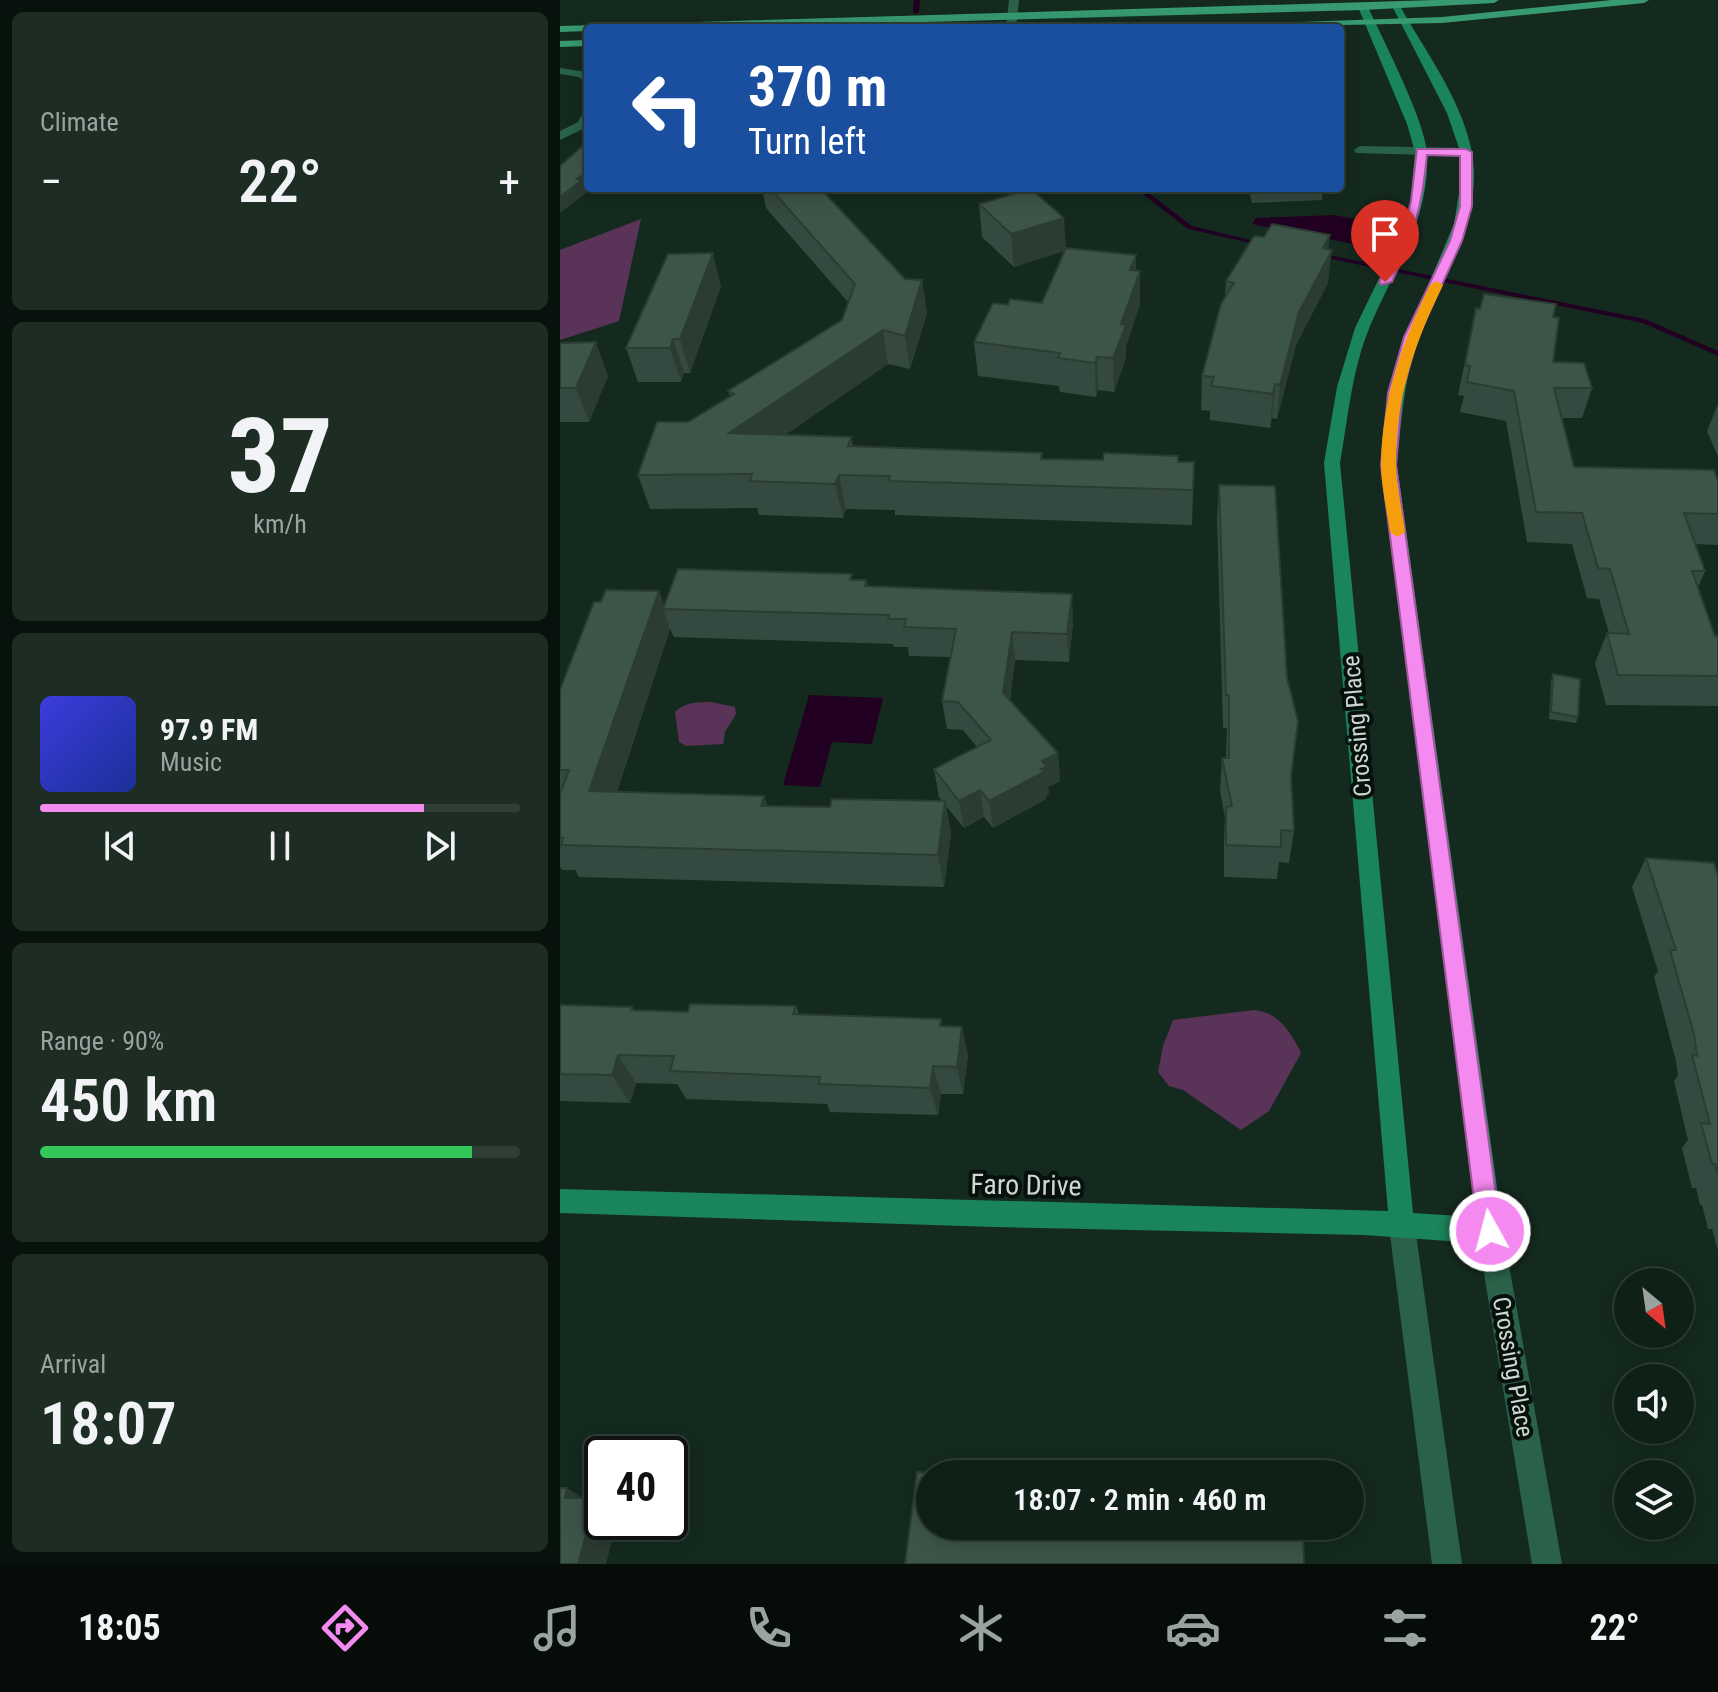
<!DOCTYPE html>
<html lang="en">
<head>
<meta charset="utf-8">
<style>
  :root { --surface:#0f2017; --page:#1d2d24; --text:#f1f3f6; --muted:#9ba3a1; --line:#2f3e36; --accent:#f489f0 }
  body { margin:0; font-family:"Roboto Condensed",sans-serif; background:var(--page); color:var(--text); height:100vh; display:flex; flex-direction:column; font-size:30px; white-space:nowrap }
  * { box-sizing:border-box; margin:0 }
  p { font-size:26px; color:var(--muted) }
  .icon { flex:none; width:44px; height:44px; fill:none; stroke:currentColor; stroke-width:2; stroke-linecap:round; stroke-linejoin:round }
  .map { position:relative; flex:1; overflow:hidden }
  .drawer { display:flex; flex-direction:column; gap:12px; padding:12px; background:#08120d; width:560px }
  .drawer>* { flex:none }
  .hud { position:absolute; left:24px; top:24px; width:760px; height:168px; border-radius:8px; box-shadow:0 4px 20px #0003,0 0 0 2px var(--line); background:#1a4fa0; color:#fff; overflow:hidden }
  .needle { width:52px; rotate:151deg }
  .buttons { position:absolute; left:1054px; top:1268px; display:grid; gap:16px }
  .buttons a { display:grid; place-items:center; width:80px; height:80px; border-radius:50%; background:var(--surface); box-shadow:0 4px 20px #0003,0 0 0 2px var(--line); font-size:40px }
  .speed { position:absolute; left:24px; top:1436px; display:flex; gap:16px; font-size:40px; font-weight:700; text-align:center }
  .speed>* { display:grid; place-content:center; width:104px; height:104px; border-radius:50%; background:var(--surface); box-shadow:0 4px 20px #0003,0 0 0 2px var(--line); line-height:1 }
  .speed .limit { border:4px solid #111; border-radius:12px; background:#fff; color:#111 }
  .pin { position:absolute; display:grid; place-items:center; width:68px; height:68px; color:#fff; margin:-82px -34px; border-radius:50% 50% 50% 0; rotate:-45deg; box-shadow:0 0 8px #0007 }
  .pin .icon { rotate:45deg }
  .me { position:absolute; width:88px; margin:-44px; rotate:353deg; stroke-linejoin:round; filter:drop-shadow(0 0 6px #0008) }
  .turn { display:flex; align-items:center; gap:28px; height:168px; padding:0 32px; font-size:36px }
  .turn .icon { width:104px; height:104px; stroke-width:2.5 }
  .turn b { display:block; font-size:56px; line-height:68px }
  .big { font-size:60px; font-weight:600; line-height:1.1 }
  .drawer .widget { flex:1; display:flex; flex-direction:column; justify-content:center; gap:12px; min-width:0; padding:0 28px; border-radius:12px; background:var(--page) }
  .drawer .dial { align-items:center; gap:0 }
  .dial b { font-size:104px; line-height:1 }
  .song { display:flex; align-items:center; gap:24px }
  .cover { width:96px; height:96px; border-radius:12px; background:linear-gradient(135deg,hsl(240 70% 55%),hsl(230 70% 35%)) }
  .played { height:8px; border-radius:4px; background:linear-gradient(90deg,var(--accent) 80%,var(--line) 80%) }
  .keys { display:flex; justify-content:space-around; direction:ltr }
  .heat { display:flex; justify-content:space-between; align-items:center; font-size:44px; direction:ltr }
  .charge { height:12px; border-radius:6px; background:linear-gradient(90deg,#34c759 90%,var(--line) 0) }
  .trip { position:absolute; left:356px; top:1460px; width:448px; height:80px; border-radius:40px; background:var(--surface); box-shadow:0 4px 20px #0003,0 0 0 2px var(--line); font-weight:600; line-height:80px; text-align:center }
  .tabs { display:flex; height:128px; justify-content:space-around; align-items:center; background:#060d09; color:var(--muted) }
  .tabs .icon { width:56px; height:56px }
  .tabs .current { color:var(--accent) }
  .tabs b { font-size:36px; color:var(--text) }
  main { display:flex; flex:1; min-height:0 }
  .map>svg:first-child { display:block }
  .green { fill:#5a3458 }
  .water { fill:#210021 }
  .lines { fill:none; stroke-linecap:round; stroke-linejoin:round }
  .stream { fill:#210021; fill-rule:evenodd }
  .lane { fill:#296248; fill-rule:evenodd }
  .street { fill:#296248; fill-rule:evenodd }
  .secondary { fill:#1a845b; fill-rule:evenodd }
  .primary { fill:#379a70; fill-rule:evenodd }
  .wall { fill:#34493f; fill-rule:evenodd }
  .shaded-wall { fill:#2b3c33 }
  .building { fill:#3d5549; stroke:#2b3c33; stroke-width:2 }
  .route { fill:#f489f0; stroke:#9f599c; stroke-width:2 }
  .slow { fill:#f59e0b }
  .labels { text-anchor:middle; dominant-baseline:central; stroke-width:8; stroke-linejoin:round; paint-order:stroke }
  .street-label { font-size:24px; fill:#cbd8d1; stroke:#07100c }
  .near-street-label { font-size:28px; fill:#cbd8d1; stroke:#07100c }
</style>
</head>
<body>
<main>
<section class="drawer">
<div class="widget"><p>Climate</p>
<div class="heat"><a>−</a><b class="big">22°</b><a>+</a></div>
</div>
<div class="widget dial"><b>37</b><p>km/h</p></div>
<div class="widget">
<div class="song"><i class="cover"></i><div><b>97.9 FM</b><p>Music</p></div></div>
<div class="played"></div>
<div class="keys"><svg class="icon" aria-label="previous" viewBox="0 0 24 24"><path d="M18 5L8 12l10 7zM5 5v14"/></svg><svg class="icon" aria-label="pause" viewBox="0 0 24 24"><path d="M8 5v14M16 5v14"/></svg><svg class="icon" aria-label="next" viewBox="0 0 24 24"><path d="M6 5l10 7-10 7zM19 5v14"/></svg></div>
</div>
<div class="widget"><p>Range · 90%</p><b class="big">450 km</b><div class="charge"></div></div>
<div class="widget"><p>Arrival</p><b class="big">18:07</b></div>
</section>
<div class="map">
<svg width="1158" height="1564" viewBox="0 0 1158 1564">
  <rect width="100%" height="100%" fill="#142a1f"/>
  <g class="green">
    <polygon points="81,219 59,321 0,340 0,250"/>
    <path d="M151,702L175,707L176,714L165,732L163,744L126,746L119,742L115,712C125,702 138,702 151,702Z"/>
    <path d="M694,1010C718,1012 731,1032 741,1053L709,1111L681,1130L623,1090L609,1086L598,1072L603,1046L613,1020Z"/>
  </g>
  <g class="water">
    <polygon points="774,215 820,224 809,247 692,224 696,218"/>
    <polygon points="249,695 323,698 312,744 272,742 260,787 223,785"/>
  </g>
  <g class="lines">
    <g class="stream">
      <polygon points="354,0 360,0 359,12 356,14 353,12"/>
      <polygon points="575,188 582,188 632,226 707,244 704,246 628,229"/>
      <polygon points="759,253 1085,319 1158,351 1158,356 1083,323 757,256 757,254"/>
    </g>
    <g class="lane">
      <polygon points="0,68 27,72 28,84 19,77 0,74"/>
      <polygon points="28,110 27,127 0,140 0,131 18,122 24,111"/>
      <polygon points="800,146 906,148 912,152 906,156 796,153 794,150"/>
    </g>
    <g class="street">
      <polygon points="449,0 459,0 456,28 446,28"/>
      <polygon points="842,1214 851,1218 855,1227 902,1564 872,1564 829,1227 833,1218"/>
      <polygon points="930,1218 939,1222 943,1231 1002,1564 972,1564 917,1231 921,1222"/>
    </g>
    <path class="secondary" d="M831,4L840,6C865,51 900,97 911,148C926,218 881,276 858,339C844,379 841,422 837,465L943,1231L939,1240L930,1244L804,1235L435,1227L0,1213V1189L828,1211L764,463L777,387L795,328L842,231L851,201L855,152L847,124L798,7L803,4L808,7C823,40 866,122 867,154C870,219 834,269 810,326C792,369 788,418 780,463L853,1213L916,1217L821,465L828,401L839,354L894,224L902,175L899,148L887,113Z"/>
    <g class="primary">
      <polygon points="875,0 939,0 934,3 803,10 151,28 28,28 28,31 0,32 0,26"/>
      <polygon points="1052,0 1089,0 1084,3 882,23 644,28 649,25 882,17"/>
      <polygon points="28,40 28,46 0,47 0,41"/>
    </g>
  </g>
  <g class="wall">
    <polygon points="202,188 260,188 345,279 362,280 367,313 350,369 328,364 225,435 291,437 293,446 482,453 482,459 634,462 632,525 335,515 335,510 286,509 283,518 199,515 197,508 90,509 78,475 128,422 170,396 168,391 282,320 288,302 206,208"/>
    <polygon points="688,188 763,188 762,200 692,203"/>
    <polygon points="419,204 506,248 580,271 580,304 566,346 566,358 554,392 538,390 536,397 500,392 499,386 418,376 414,342 448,305 482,303 504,251 454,267 422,237"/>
    <polygon points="768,249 768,283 736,345 717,419 712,418 710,428 650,420 650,411 641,410 642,376 665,297 666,281"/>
    <polygon points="161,286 130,373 124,373 121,382 78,382 66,348"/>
    <polygon points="916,308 993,317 993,362 1032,388 1022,418 1002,418 1014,467 1158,481 1158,542 1157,545 1135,544 1145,571 1138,587 1155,636 1158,636 1158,706 1046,705 1035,663 1047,633 1049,633 1039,599 1027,598 1012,544 967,542 946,421 900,412 904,396 898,395"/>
    <polygon points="0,343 48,376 29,422 0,422"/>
    <polygon points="1158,404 1158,457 1147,431"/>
    <polygon points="659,485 731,776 734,831 729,863 719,862 717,879 664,877 664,839 665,818 660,791 662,758 666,758 667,728 663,728 657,519"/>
    <path d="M293,580H306L308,586L513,622L509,662L455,660L450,700L498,753L500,781L488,787L489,794L486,796V799L433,828L424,817L404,828L386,806L391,833L384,887L19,877L15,870H2L0,867V690L104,605ZM110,629L114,637L333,644L334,647H348L349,656L391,657L382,701L387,729L403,730L417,747L374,769L379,797L382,801L270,807L207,806L204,796L57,792Z"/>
    <polygon points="993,674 1018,717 1016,723 989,719 991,681"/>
    <polygon points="1086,858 1158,876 1158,1251 1152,1229 1148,1229 1142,1205 1140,1205 1136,1188 1132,1188 1122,1148 1128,1140 1114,1081 1118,1076 1116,1061 1094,977 1098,971 1072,887"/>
    <polygon points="0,1005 72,1007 74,1010 128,1012 236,1006 239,1014 402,1027 408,1056 403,1094 381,1094 378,1115 270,1112 267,1104 126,1099 117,1084 76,1083 70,1103 0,1101"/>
  </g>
  <g class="shaded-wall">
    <polygon points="28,171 28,186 25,189 26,193 0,213 0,197 17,179"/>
    <polygon points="504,218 506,250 454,267 451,234"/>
    <polygon points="770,235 767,258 772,250 768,283 736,345 717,419 720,385 739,312 763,248"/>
    <polygon points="153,253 161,286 130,373 120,339"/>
    <polygon points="576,255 576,283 580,271 580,304 566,346 566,358 554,392 553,358 561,324 570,270"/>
    <polygon points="362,280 367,313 350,369 345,336"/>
    <polygon points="323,330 328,364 179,467 169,433"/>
    <polygon points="113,339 124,373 121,382 110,348"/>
    <polygon points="36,342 48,376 29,422 16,388"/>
    <polygon points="537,357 538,390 536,397 535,363"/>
    <polygon points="715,384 712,418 710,428 713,394"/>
    <polygon points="279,475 286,509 283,518 275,484"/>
    <polygon points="99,591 106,609 103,609 110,629 46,824 29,791"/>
    <polygon points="512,594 513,622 509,662 507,634"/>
    <polygon points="452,632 455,660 447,721 443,693"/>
    <polygon points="498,753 500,781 488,787 489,794 486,796 486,799 433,828 429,801 482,761"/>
    <polygon points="420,790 424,817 404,828 399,801"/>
    <polygon points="204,796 215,828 201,806"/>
    <polygon points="385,801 391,833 384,887 378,855"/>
    <polygon points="402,1027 408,1056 403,1094 397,1067"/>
    <polygon points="58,1055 76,1083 70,1103 52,1075"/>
    <polygon points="373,1066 381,1094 378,1115 370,1088"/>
    <polygon points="7,1488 32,1504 5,1498"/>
    <polygon points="36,1498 42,1502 42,1522 57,1522 46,1564 18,1564"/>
  </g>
  <g class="building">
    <polygon points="28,141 28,171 17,179 22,180 0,197 0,166"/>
    <polygon points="210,188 260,188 345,279 362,280 345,336 323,330 169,433 291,437 288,446 482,453 481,459 543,460 544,453 618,456 618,462 634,462 633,490 329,481 330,476 279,475 275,484 190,481 192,474 78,475 97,422 128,422 174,394 168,391 282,320 295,284"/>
    <polygon points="471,189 504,218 451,234 419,204"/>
    <polygon points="712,224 770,235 763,248 772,250 739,312 720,385 715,384 713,394 651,386 654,377 642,376 661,304 674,283 666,281 694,236 704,237"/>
    <polygon points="506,248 576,255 570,270 580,271 561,324 566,325 553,358 537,357 535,363 498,358 500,353 414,342 433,303 448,305 450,299 482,303"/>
    <polygon points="153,253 120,339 113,339 110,348 66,348 108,254"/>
    <polygon points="924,294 996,304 993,317 999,318 993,362 1024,363 1032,388 994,388 1014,467 1154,470 1158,481 1158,514 1124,513 1145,571 1132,571 1155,636 1158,636 1158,676 1058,675 1047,633 1069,634 1050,569 1038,568 1022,513 976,512 954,391 907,382 910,366 905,365 916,308 920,309"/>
    <polygon points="36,342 16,388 0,388 0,343"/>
    <polygon points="659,485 715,486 727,678 738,721 731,776 734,831 721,830 721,847 666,845 666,807 672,806 662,758 669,758 669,695 666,695"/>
    <polygon points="118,569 292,574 290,580 306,580 305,586 512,594 507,634 452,632 443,693 498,753 482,761 487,767 481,769 484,772 429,801 420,790 399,801 374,769 431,740 398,702 382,701 396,629 344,627 346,619 328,619 329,615 103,609"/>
    <polygon points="46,590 99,591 29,791 204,796 201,806 270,807 272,799 385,801 378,855 1,845 3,838 0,838 0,794 9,770 0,770 0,690 34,602 41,602"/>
    <polygon points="993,674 1020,679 1018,717 991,712"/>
    <polygon points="1086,858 1154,863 1158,876 1158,1174 1155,1164 1152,1164 1141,1123 1150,1124 1132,1055 1137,1056 1134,1034 1110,950 1116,950"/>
    <polygon points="130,1004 236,1006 233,1014 381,1019 380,1026 402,1027 397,1067 373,1066 370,1088 259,1084 260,1077 110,1071 114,1056 58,1055 52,1075 0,1074 0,1005 72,1007 71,1010 128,1012"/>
    <polygon points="386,1462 584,1471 583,1474 370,1474 370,1526 743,1526 744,1564 345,1564 357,1472 385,1473"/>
    <polygon points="636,1472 678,1474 636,1474"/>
    <polygon points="0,1488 7,1488 5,1498 36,1498 18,1564 0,1564"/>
  </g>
  <path class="route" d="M857,149H906L912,152V206L902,241L858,337L842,393L836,465L941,1231L938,1239L930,1242L921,1239L918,1231L821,465L828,393L844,337L890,241L900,206V156L867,155C862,208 854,234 832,282L821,285L819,282L843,231L851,201Z"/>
  <path class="slow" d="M877,281L883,285C855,342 835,399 836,464C836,486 842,510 845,532L837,537L830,532C827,510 821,486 821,464C822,399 842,342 870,285Z"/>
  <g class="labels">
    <g class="street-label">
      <text transform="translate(797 726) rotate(-95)">Crossing Place</text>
      <text transform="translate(953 1367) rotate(80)">Crossing Place</text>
    </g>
    <g class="near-street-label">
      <text transform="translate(466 1185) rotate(1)">Faro Drive</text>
    </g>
  </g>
</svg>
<div class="buttons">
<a><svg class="needle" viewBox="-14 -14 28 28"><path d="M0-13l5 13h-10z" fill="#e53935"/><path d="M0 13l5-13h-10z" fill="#9ba3a1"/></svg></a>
<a><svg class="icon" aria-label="sound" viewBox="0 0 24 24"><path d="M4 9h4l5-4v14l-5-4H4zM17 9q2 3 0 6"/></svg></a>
<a><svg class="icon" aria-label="layers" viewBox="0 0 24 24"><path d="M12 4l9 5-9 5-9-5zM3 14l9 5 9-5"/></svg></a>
</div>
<div class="speed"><div class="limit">40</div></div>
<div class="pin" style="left:825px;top:282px;background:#d93025"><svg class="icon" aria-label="arrive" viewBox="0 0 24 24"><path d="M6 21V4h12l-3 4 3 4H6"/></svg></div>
<svg class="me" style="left:930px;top:1231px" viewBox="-20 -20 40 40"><circle r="17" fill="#f489f0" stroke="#fff" stroke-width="3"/><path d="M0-11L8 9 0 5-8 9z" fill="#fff"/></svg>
<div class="trip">18:07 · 2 min · 460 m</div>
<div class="hud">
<div class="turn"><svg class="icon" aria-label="left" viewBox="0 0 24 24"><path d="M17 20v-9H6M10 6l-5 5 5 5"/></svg><div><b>370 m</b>Turn left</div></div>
</div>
</div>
</main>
<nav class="tabs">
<b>18:05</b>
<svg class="icon current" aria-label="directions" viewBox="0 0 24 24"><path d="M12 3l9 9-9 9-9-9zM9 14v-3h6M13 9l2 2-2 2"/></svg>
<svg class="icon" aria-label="music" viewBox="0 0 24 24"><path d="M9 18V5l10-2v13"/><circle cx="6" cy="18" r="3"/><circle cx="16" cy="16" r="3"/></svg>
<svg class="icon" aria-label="phone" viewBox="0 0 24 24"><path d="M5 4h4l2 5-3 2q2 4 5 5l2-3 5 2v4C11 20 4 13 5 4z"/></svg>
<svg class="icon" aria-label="climate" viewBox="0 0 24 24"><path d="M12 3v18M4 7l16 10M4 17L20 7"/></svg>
<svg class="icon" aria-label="car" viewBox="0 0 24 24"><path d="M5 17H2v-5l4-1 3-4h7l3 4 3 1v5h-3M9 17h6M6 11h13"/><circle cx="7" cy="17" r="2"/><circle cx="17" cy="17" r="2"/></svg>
<svg class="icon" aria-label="filters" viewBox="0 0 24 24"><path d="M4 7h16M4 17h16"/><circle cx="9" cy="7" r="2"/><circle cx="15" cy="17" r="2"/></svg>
<b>22°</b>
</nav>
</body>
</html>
